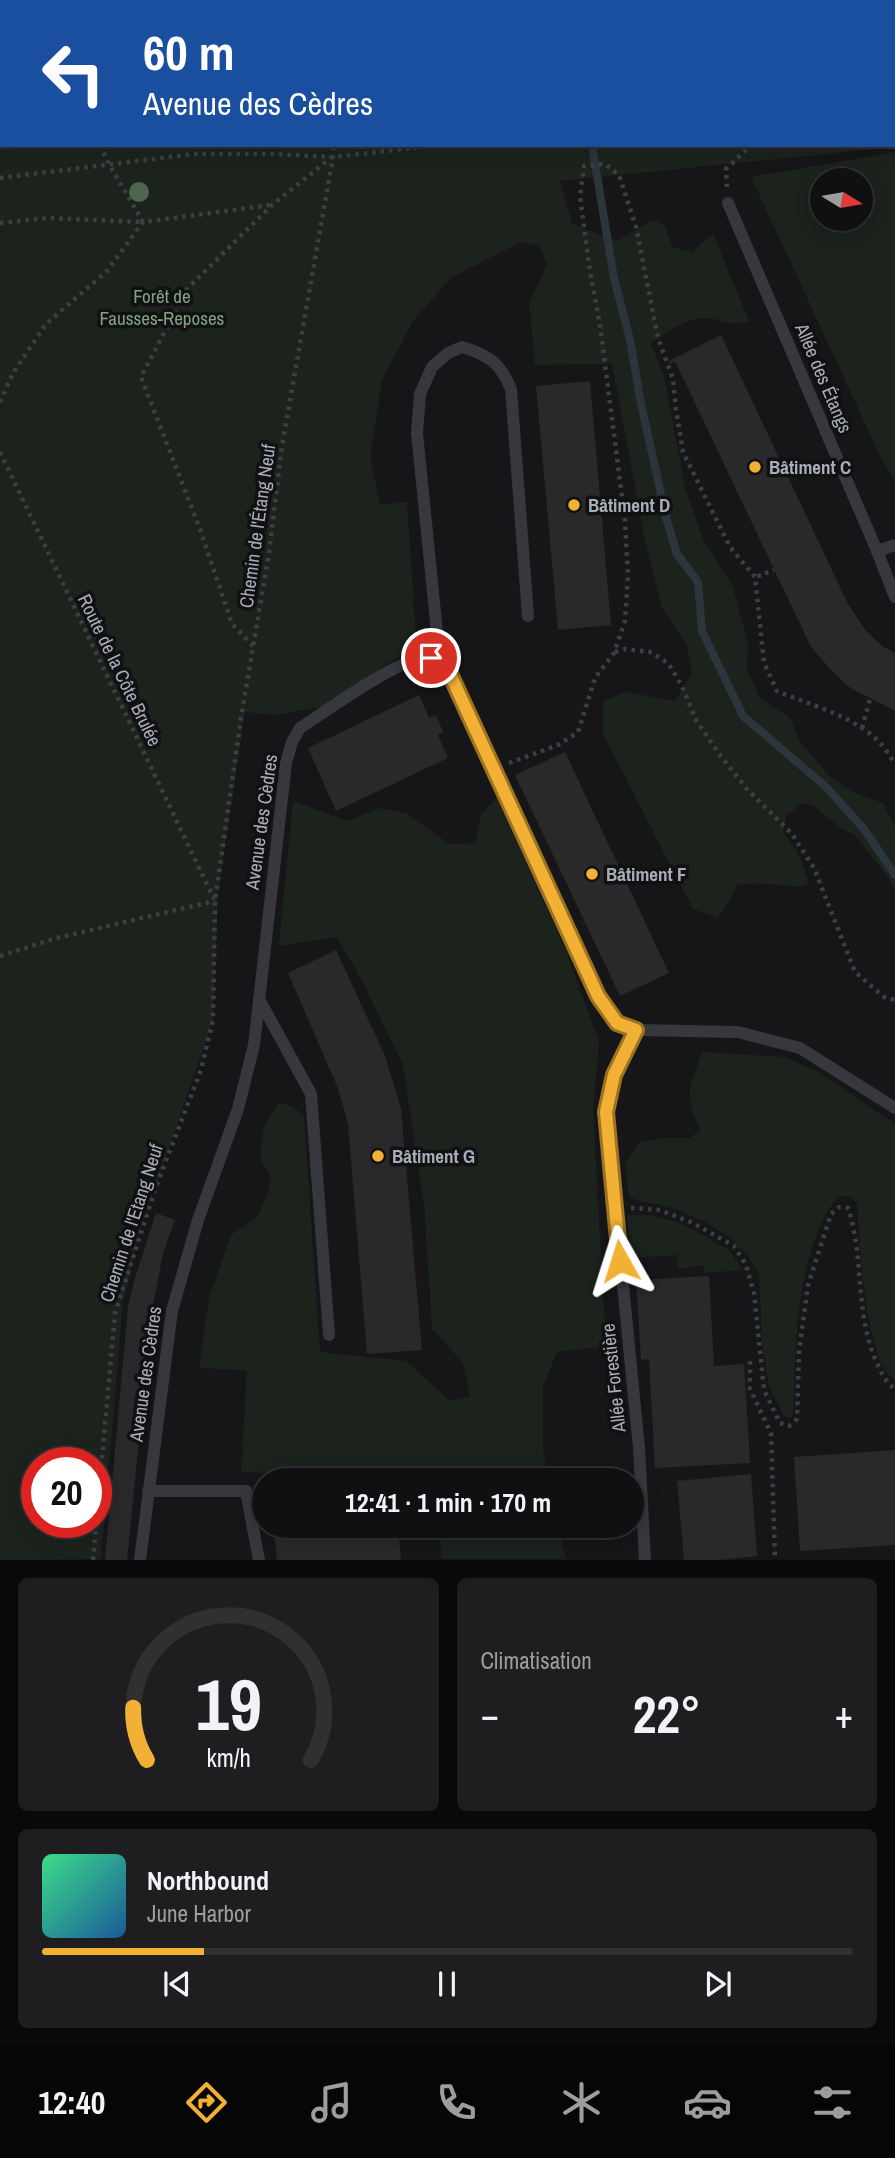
<!DOCTYPE html>
<html lang="fr">
<head>
<meta charset="utf-8">
<style>
  :root { --surface:#101012; --page:#1e1e20; --text:#f1f3f6; --muted:#9c9d9f; --line:#303032; --accent:#f2b134 }
  body { margin:0; font-family:"Archivo Narrow",sans-serif; background:var(--page); color:var(--text); height:100vh; display:flex; flex-direction:column; font-size:26px; white-space:nowrap }
  * { box-sizing:border-box; margin:0 }
  p { font-size:23px; color:var(--muted) }
  .icon { flex:none; width:38px; height:38px; fill:none; stroke:currentColor; stroke-width:2; stroke-linecap:round; stroke-linejoin:round }
  .map { position:relative; height:1560px; overflow:hidden }
  .panel { display:flex; flex-direction:column; gap:18px; padding:18px; background:#09090a; flex:1 }
  .panel>* { flex:none }
  .top-card { position:absolute; left:0px; top:0px; width:896px; height:147px; box-shadow:0 4px 18px #0003,0 0 0 2px var(--line); background:#1a4fa0; color:#fff; overflow:hidden }
  .needle { width:46px; rotate:101deg }
  .buttons { position:absolute; left:810px; top:168px; display:grid; gap:14px }
  .buttons a { display:grid; place-items:center; width:63px; height:63px; border-radius:50%; background:var(--surface); box-shadow:0 4px 18px #0003,0 0 0 2px var(--line); font-size:35px }
  .speed { position:absolute; left:21px; top:1447px; display:flex; gap:14px; font-size:35px; font-weight:700; text-align:center }
  .speed>* { display:grid; place-content:center; width:91px; height:91px; border-radius:50%; background:var(--surface); box-shadow:0 4px 18px #0003,0 0 0 2px var(--line); line-height:1 }
  .speed .limit { border:10px solid #d22; background:#fff; color:#111 }
  .pin { position:absolute; display:grid; place-items:center; width:60px; height:60px; color:#fff; margin:-30px; border:4px solid #fff; border-radius:50%; box-shadow:0 2px 7px #0007 }
  .me { position:absolute; width:77px; margin:-38px; rotate:354deg; stroke-linejoin:round; filter:drop-shadow(0 0 5px #0008) }
  .turn { display:flex; align-items:center; gap:24px; height:147px; padding:0 28px; font-size:32px }
  .turn .icon { width:91px; height:91px; stroke-width:2.5 }
  .turn b { display:block; font-size:49px; line-height:60px }
  .big { font-size:52px; font-weight:700; line-height:1.1 }
  .panel .card { flex:1; display:flex; flex-direction:column; justify-content:center; gap:10px; min-width:0; padding:0 24px; border-radius:10px; background:var(--page) }
  .panel .dial { align-items:center; gap:0 }
  .dial svg { height:182px; overflow:visible; fill:none; stroke:var(--line); stroke-width:7; stroke-linecap:round; text-anchor:middle }
  .dial text { fill:var(--text); stroke:none }
  .song { display:flex; align-items:center; gap:21px }
  .cover { width:84px; height:84px; border-radius:10px; background:linear-gradient(135deg,hsl(150 70% 55%),hsl(210 70% 35%)) }
  .played { height:7px; border-radius:4px; background:linear-gradient(90deg,var(--accent) 20%,var(--line) 20%) }
  .keys { display:flex; justify-content:space-around; direction:ltr }
  .heat { display:flex; justify-content:space-between; align-items:center; font-size:38px; direction:ltr }
  .panel .tiles { flex:1; display:grid; gap:18px; grid-template-columns:1fr 1fr }
  .card:last-child { grid-column:span 2 }
  .trip { position:absolute; left:252px; top:1468px; width:392px; height:70px; border-radius:35px; background:var(--surface); box-shadow:0 4px 18px #0003,0 0 0 2px var(--line); font-weight:700; line-height:70px; text-align:center }
  .tabs { display:flex; height:112px; justify-content:space-around; align-items:center; background:#060607; color:var(--muted) }
  .tabs .icon { width:49px; height:49px }
  .tabs .current { color:var(--accent) }
  .tabs b { font-size:32px; color:var(--text) }
  .map>svg:first-child { display:block }
  .green { fill:#1c231d; fill-rule:evenodd }
  .water { fill:#2c353c }
  .lines { fill:none; stroke-linecap:round; stroke-linejoin:round }
  .stream { stroke:#2c353c; stroke-width:8 }
  .building { fill:#29292c }
  .path { stroke:#3d3f44; stroke-width:4.5; stroke-dasharray:3.5 5; stroke-linecap:butt }
  .lane { stroke:#37383d; stroke-width:12 }
  .tree { fill:#506452 }
  .route-casing { stroke:#9d7322; stroke-width:18 }
  .route { stroke:#f2b134; stroke-width:12 }
  .poi-dot { fill:#f2b134; stroke:#111113; stroke-width:2.5 }
  .labels { text-anchor:middle; dominant-baseline:central; stroke-width:7; stroke-linejoin:round; paint-order:stroke }
  .park-label { font-size:19px; fill:#7fa381; stroke:#111113 }
  .street-label { font-size:19px; fill:#a8adb8; stroke:#111113 }
  .poi-label { font-size:19px; font-weight:bold; fill:#a8adb8; stroke:#111113; text-anchor:start }
</style>
</head>
<body>
<div class="map">
<svg width="895" height="1560" viewBox="0 0 895 1560">
  <rect width="100%" height="100%" fill="#161618"/>
  <g class="green">
    <path d="M0,0H895V147L560,181L572,224L617,241L653,220L665,226L672,247L692,252L713,234L749,321C727,327 725,319 706,318C686,318 666,332 651,344L664,376L685,488L703,539L733,587L748,644L747,669L760,698L790,718L799,740L830,777L857,794L883,803L895,826V891L888,877L854,834L843,830L814,806L802,803L787,815L783,832L797,851L809,882L804,887C782,886 759,881 737,885L728,903L717,918L693,909L603,734V701L626,692L675,701L692,673L687,645L662,607L644,535L612,364L535,365L529,304L547,264L539,246L521,242L451,278L412,322L382,381L370,456L380,505L407,502L416,637L401,655L321,707L276,715L245,712L218,893L213,1020L139,1235L123,1302L101,1559L0,1560ZM2,2H894V145H2ZM37,1463H96V1522H37Z"/>
    <path d="M895,152V480L883,462L751,177ZM822,180H861V219H822Z"/>
    <polygon points="497,798 566,951 599,1042 593,1109 606,1346 557,1352 543,1386 543,1449 549,1480 438,1480 437,1479 241,1472 247,1370 199,1368 209,1298 231,1235 257,1217 268,1194 270,1175 260,1158 264,1127 278,1103 292,1106 304,1116 320,1352 406,1361 450,1401 470,1397 463,1363 432,1329 424,1205 403,1065 361,979 337,937 279,946 293,801 348,821 379,808 406,813 449,844 475,843 481,814"/>
    <path d="M702,1052L785,1057L819,1072L895,1124V1380C864,1363 860,1239 857,1204L851,1197L838,1196C795,1252 796,1345 793,1414L791,1418L784,1416L769,1386L762,1343L759,1274L747,1254L726,1235L702,1220L672,1208L637,1200L629,1197L625,1163L640,1142L664,1138H690L700,1130C683,1093 690,1089 702,1052Z"/>
    <polygon points="627,1215 649,1215 680,1223 709,1238 730,1251 743,1270 704,1273 704,1265 678,1269 677,1255 631,1258"/>
    <polygon points="440,1526 558,1526 566,1559 441,1559"/>
  </g>
  <polygon class="water" points="395,0 895,0 895,76 894,2 396,2"/>
  <g class="lines">
    <polyline class="stream" points="592,145 614,278 630,340 641,404 667,521 677,554 698,582 702,631 743,716 825,786 864,829 895,875"/>
  </g>
  <g class="building">
    <polygon points="721,335 848,604 866,631 882,646 895,653 895,711 849,687 830,669 811,647 675,361 670,364 669,361"/>
    <polygon points="590,381 611,625 558,630 536,386"/>
    <polygon points="419,695 429,718 436,715 443,732 438,735 448,758 336,811 308,748"/>
    <polygon points="565,752 669,973 620,996 515,775"/>
    <polygon points="336,950 385,1056 401,1108 422,1350 367,1354 348,1124 338,1088 288,973"/>
    <polygon points="156,1213 175,1220 163,1253 152,1311 127,1560 105,1560 128,1307 135,1278"/>
    <polygon points="709,1276 714,1366 744,1364 750,1463 655,1468 649,1359 641,1360 636,1280"/>
    <polygon points="895,1450 895,1545 800,1551 794,1457"/>
    <polygon points="751,1474 757,1556 719,1560 684,1560 677,1481"/>
    <polygon points="274,1526 398,1526 401,1560 277,1560"/>
  </g>
  <g class="lines">
    <g class="path">
      <polyline points="35,0 36,2"/>
      <polyline points="305,0 306,2"/>
      <polyline points="388,0 389,2"/>
      <polyline points="355,2 355,0"/>
      <polyline points="0,16 2,17"/>
      <polyline points="894,100 895,100"/>
      <polyline points="100,145 109,164 143,222"/>
      <polyline points="0,178 193,154 274,154 333,157 439,145"/>
      <polyline points="727,187 726,169 748,148 754,145"/>
      <polyline points="0,223 47,218 142,222"/>
      <polyline points="0,402 13,373 46,324 107,271 143,222 271,205"/>
      <polyline points="0,452 214,899"/>
      <polyline points="761,575 755,577 774,570"/>
      <polyline points="253,646 232,624 200,529 141,377 187,289 272,205 332,157"/>
      <polyline points="615,652 625,649 650,652 668,663 682,686 696,720 720,755 746,788 792,834 814,868 855,972 884,997 895,1000"/>
      <polyline points="862,728 870,699"/>
      <path d="M509,763L558,745L578,732L595,678L614,653L625,621L628,575L625,521L600,325L590,271L580,197L584,166L605,164L619,175L636,227L658,338L673,379L676,409L683,452L730,547L755,577L764,663L777,691C810,705 848,714 875,738C883,744 889,755 895,764"/>
      <polyline points="0,956 57,938 215,901"/>
      <path d="M631,1208L660,1210L693,1223L734,1246L746,1265L754,1293L764,1390L780,1423L789,1426L797,1419L799,1352L808,1285L831,1214L839,1207L848,1208C865,1259 854,1313 877,1363C882,1374 885,1382 895,1389"/>
      <polyline points="750,1361 750,1389 771,1433 775,1560"/>
      <polyline points="93,1560 115,1313 156,1187 201,1070 213,1020 215,901 241,718 269,553 282,446 333,157 333,145"/>
    </g>
    <g class="lane">
      <polyline points="728,203 877,551 895,545"/>
      <polyline points="877,551 895,597"/>
      <path d="M440,662L417,433L420,394L432,367L448,353L462,347C489,355 500,363 511,389L528,616"/>
      <polyline points="259,999 311,1094 329,1335"/>
      <polyline points="636,1030 614,1075 606,1112 639,1448 645,1560"/>
      <polyline points="148,1491 246,1491 259,1560"/>
      <path d="M140,1560L172,1311L198,1220L238,1109L254,1045L286,763L292,742L300,728C325,712 402,655 429,658C439,660 444,667 450,674L598,996L617,1023L636,1030L738,1032L800,1048L895,1108"/>
    </g>
  </g>
  <circle class="tree" cx="139" cy="192" r="10"/>
  <g class="lines">
    <defs>
      <polyline id="route" points="431,658 440,662 450,674 598,996 617,1023 636,1030 614,1075 606,1112 620,1261"/>
    </defs>
    <use href="#route" class="route-casing"/>
    <use href="#route" class="route"/>
  </g>
  <g class="poi-dot">
    <circle cx="755" cy="467" r="7"/>
    <circle cx="574" cy="505" r="7"/>
    <circle cx="592" cy="874" r="7"/>
    <circle cx="378" cy="1156" r="7"/>
  </g>
  <g class="labels">
    <g class="park-label">
      <text x="162" y="296">Forêt de<tspan x="162" dy="22">Fausses-Reposes</tspan></text>
    </g>
    <g class="street-label">
      <text transform="translate(824 378) rotate(67)">Allée des Étangs</text>
      <text transform="translate(257 526) rotate(-82)">Chemin de l'Étang Neuf</text>
      <text transform="translate(120 670) rotate(64)">Route de la Côte Brulée</text>
      <text transform="translate(261 822) rotate(-82)">Avenue des Cèdres</text>
      <text transform="translate(131 1223) rotate(-72)">Chemin de l'Etang Neuf</text>
      <text transform="translate(145 1374) rotate(-82)">Avenue des Cèdres</text>
      <text transform="translate(613 1378) rotate(-96)">Allée Forestière</text>
    </g>
    <g class="poi-label">
      <text x="769" y="467">Bâtiment C</text>
      <text x="588" y="505">Bâtiment D</text>
      <text x="606" y="874">Bâtiment F</text>
      <text x="392" y="1156">Bâtiment G</text>
    </g>
  </g>
</svg>
<div class="buttons">
<a><svg class="needle" viewBox="-14 -14 28 28"><path d="M0-13l5 13h-10z" fill="#e53935"/><path d="M0 13l5-13h-10z" fill="#9c9d9f"/></svg></a>
</div>
<div class="speed"><div class="limit">20</div></div>
<div class="pin" style="left:431px;top:658px;background:#d93025"><svg class="icon" aria-label="arrive" viewBox="0 0 24 24"><path d="M6 21V4h12l-3 4 3 4H6"/></svg></div>
<svg class="me" style="left:620px;top:1261px" viewBox="-20 -20 40 40"><path d="M0-17L14 15 0 8-14 15z" fill="#f2b134" stroke="#fff" stroke-width="4"/></svg>
<div class="trip">12:41 · 1 min · 170 m</div>
<div class="top-card">
<div class="turn"><svg class="icon" aria-label="left" viewBox="0 0 24 24"><path d="M17 20v-9H6M10 6l-5 5 5 5"/></svg><div><b>60 m</b>Avenue des Cèdres</div></div>
</div>
</div>
<section class="panel">
<div class="tiles">
<div class="card dial"><svg viewBox="0 0 100 80">
<path d="M14 69A42 42 0 1 1 86 69"/>
<path d="M14 69A42 42 0 0 1 8 46" stroke="#f2b134"/>
<text x="50" y="56" font-size="32" font-weight="700">19</text>
<text x="50" y="72" font-size="11">km/h</text>
</svg></div>
<div class="card"><p>Climatisation</p>
<div class="heat"><a>−</a><b class="big">22°</b><a>+</a></div>
</div>
<div class="card">
<div class="song"><i class="cover"></i><div><b>Northbound</b><p>June Harbor</p></div></div>
<div class="played"></div>
<div class="keys"><svg class="icon" aria-label="previous" viewBox="0 0 24 24"><path d="M18 5L8 12l10 7zM5 5v14"/></svg><svg class="icon" aria-label="pause" viewBox="0 0 24 24"><path d="M8 5v14M16 5v14"/></svg><svg class="icon" aria-label="next" viewBox="0 0 24 24"><path d="M6 5l10 7-10 7zM19 5v14"/></svg></div>
</div>
</div>
</section>
<nav class="tabs">
<b>12:40</b>
<svg class="icon current" aria-label="directions" viewBox="0 0 24 24"><path d="M12 3l9 9-9 9-9-9zM9 14v-3h6M13 9l2 2-2 2"/></svg>
<svg class="icon" aria-label="music" viewBox="0 0 24 24"><path d="M9 18V5l10-2v13"/><circle cx="6" cy="18" r="3"/><circle cx="16" cy="16" r="3"/></svg>
<svg class="icon" aria-label="phone" viewBox="0 0 24 24"><path d="M5 4h4l2 5-3 2q2 4 5 5l2-3 5 2v4C11 20 4 13 5 4z"/></svg>
<svg class="icon" aria-label="climate" viewBox="0 0 24 24"><path d="M12 3v18M4 7l16 10M4 17L20 7"/></svg>
<svg class="icon" aria-label="car" viewBox="0 0 24 24"><path d="M5 17H2v-5l4-1 3-4h7l3 4 3 1v5h-3M9 17h6M6 11h13"/><circle cx="7" cy="17" r="2"/><circle cx="17" cy="17" r="2"/></svg>
<svg class="icon" aria-label="filters" viewBox="0 0 24 24"><path d="M4 7h16M4 17h16"/><circle cx="9" cy="7" r="2"/><circle cx="15" cy="17" r="2"/></svg>
</nav>
</body>
</html>
